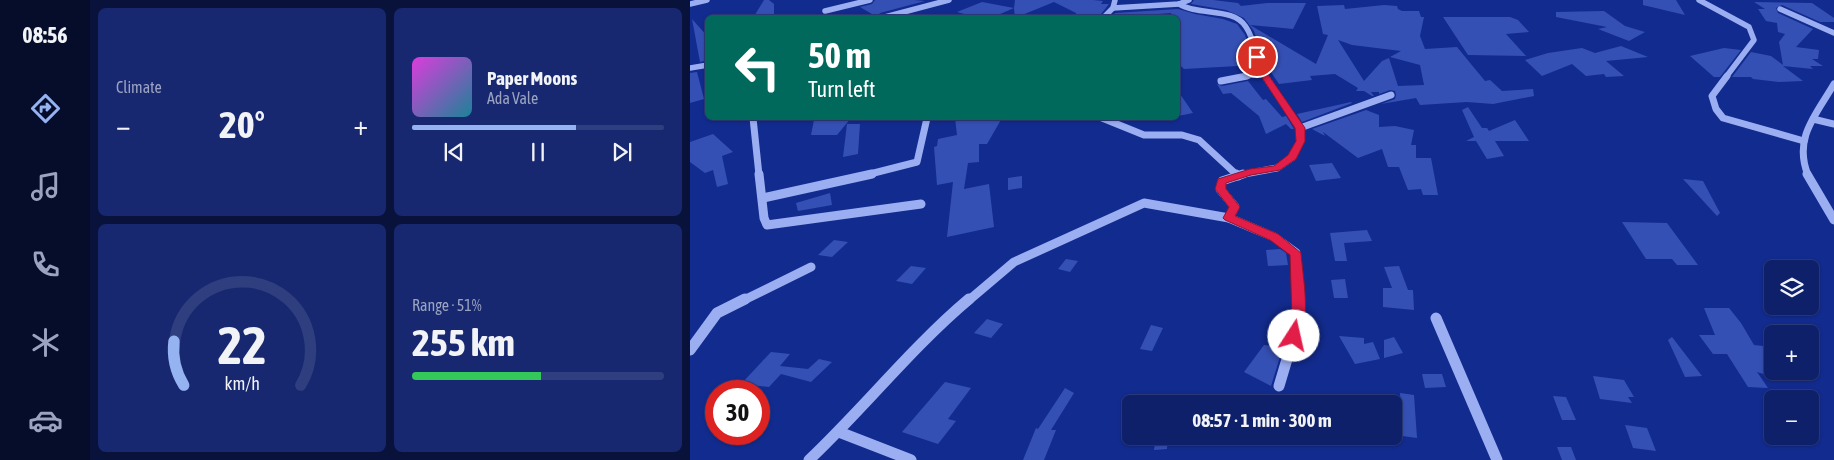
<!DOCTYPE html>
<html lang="en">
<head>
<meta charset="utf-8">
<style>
  :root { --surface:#0e206a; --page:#172870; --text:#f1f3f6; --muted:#9ba3c1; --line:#2e3e7e; --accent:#95b2f1 }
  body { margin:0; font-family:"Asap Condensed",sans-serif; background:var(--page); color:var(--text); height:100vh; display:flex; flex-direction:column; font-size:19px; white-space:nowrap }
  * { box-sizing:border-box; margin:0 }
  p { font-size:16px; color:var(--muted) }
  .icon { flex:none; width:28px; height:28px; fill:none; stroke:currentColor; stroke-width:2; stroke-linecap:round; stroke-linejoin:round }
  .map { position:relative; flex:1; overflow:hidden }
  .details { display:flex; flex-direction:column; gap:8px; padding:8px; background:#08123a; width:600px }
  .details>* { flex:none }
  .banner { position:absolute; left:15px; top:15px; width:475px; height:105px; border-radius:8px; box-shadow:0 1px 4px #0004,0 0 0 1px var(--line); background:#00695c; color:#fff; overflow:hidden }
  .tools { position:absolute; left:1074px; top:260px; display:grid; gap:10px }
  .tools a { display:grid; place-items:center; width:55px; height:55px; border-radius:8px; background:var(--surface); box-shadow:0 1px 4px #0004,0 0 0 1px var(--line); font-size:25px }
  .speed { position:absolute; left:15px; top:380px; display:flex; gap:10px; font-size:25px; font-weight:700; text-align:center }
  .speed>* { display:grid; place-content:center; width:65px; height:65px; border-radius:50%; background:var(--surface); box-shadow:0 1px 4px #0004,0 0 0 1px var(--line); line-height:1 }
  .speed .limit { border:8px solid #d22; background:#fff; color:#111 }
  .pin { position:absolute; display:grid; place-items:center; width:42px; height:42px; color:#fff; margin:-21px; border:2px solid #fff; border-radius:50%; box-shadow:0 1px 5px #0007 }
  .me { position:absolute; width:55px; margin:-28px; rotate:10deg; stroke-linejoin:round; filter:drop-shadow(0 0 4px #0008) }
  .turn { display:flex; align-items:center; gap:18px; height:105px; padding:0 20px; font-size:22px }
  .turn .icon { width:65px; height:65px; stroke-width:2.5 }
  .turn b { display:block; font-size:35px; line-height:42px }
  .big { font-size:38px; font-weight:700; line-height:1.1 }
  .details .tile { flex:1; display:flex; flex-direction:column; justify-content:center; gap:8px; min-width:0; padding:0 18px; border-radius:8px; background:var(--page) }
  .details .dial { align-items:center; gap:0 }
  .dial svg { height:130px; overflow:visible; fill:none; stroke:var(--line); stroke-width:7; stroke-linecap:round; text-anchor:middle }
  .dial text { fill:var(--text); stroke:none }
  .song { display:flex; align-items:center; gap:15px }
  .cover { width:60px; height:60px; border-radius:8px; background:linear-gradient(135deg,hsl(300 70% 55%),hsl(190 70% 35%)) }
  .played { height:5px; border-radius:2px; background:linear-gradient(90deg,var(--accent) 65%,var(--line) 65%) }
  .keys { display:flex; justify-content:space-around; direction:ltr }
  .heat { display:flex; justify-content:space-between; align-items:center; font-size:28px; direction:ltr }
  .charge { height:8px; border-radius:4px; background:linear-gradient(90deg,#34c759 51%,var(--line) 0) }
  .details .tiles { flex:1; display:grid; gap:8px; grid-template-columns:repeat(2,1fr) }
  .trip { position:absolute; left:432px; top:395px; width:280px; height:50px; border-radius:8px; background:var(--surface); box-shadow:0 1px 4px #0004,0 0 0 1px var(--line); font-weight:700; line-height:50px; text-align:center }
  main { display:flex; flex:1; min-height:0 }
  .menu { display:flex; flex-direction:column; width:90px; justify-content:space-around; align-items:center; background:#060d2a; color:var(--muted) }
  .menu .icon { width:35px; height:35px }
  .menu .current { color:var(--accent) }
  .menu b { font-size:22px; color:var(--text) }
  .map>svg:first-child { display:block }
  .building { fill:#3550b5; fill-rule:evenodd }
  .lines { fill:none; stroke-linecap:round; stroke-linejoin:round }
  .minor-far3 { stroke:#9baef2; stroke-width:5.5 }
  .minor-far2 { stroke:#9baef2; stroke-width:7 }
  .minor-far1 { stroke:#9baef2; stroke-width:9 }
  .minor { stroke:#9baef2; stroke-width:11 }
  .route { fill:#e11d48; stroke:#92132f }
</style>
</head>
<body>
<main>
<nav class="menu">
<b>08:56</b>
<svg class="icon current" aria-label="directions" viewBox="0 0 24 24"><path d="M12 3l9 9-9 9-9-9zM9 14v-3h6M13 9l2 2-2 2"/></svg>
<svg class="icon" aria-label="music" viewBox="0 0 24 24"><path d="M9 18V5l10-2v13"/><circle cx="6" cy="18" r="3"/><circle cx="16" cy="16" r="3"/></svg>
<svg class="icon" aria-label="phone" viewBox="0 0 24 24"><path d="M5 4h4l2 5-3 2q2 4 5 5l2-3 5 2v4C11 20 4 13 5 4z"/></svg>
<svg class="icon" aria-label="climate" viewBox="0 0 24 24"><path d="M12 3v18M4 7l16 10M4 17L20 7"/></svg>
<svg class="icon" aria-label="car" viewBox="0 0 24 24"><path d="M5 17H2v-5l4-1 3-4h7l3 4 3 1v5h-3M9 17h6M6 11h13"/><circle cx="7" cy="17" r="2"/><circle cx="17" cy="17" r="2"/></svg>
</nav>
<section class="details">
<div class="tiles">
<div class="tile"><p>Climate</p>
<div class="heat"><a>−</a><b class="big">20°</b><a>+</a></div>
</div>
<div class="tile">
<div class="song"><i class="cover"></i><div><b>Paper Moons</b><p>Ada Vale</p></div></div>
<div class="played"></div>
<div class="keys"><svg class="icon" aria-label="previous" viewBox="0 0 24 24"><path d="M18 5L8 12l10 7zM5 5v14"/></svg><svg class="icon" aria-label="pause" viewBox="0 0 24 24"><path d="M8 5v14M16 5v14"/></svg><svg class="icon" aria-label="next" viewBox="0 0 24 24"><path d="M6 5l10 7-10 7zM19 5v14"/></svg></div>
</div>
<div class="tile dial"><svg viewBox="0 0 100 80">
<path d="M14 69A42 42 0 1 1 86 69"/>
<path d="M14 69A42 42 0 0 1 8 42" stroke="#95b2f1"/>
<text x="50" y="56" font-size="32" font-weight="700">22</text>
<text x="50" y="72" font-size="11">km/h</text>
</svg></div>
<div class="tile"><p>Range · 51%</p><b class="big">255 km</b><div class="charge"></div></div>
</div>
</section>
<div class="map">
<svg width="1144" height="460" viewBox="0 0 1144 460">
  <rect width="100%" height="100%" fill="#122b8e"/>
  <g class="building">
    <polygon points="74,0 79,0 84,4 84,15 63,18"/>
    <polygon points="185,0 224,0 235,1 190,13 187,17 170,7 182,4"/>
    <polygon points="325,0 403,0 413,1 411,4 419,4 408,18 386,18 386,13 364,2 325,18 324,8 301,18 289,18 267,12 292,2 324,8"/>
    <path d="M504,0H523L548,3L551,6L577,3H616L603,29L560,25L626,64L638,35L633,34L627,6L654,5L655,9L694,5L707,6L708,9L712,11H729L731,17H734L730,36L735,49L767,47L795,81L800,80L812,91L843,89L844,96L803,104L777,102L730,105L726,98L691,104L705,99L706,95L705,91L700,90L689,94V92H681L684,96H682L674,91H666L668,88L645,74L620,76L622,80L589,84L574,62L564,31L554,18L536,10L501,4ZM648,40L662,45L711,51L700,57L730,65L734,85L708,86L699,58L692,61L674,81Z"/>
    <polygon points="953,0 986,0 995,15 953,5"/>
    <polygon points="1064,2 1122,3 1144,18 1144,22 1130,22 1092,5 1086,8 1088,13 1123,29 1106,47 1129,50 1128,59 1122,59 1133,66 1120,66 1123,69 1093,66 1113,81 1089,82 1063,79 1061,77 1042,77 1061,52 1081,56 1093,65 1089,42 1095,34 1088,32 1087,23 1076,21 1068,9 1075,9"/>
    <polygon points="488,9 505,14 533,19 547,24 555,35 565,65 494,69 488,63 488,18 482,18 481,13 420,18 425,13"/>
    <polygon points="914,11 935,26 955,32 939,41 908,29 917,27 866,17 866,12"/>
    <polygon points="753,17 820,17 828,20 839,32 816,34 836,56 778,55"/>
    <polygon points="2,19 18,37 18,60 10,62"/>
    <polygon points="931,46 958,57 916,61 934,76 916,77 914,74 896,76 882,64 852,76 835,60 858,53 892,48 905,53"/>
    <polygon points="1034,48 1051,50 1030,77 1024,77 1000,56"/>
    <polygon points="7,72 14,99 0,103 0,73"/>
    <polygon points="558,81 573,100 576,99 592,117 596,116 604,129 601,129 596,124 576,134 569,116 541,93 533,94 527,84 532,86"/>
    <polygon points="488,91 503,113 488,116"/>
    <polygon points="661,102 662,103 612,122 607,114"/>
    <polygon points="778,107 792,128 797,128 799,131 825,120 839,141 805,141 814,156 797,159 786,141 776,141 784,137 772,110"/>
    <polygon points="676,110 689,115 689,127 705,126 724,130 721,145 726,145 726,158 741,158 748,195 733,195 731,189 718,190 709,167 698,167 692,149 668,158 633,132 635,136 622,129"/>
    <polygon points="143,118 161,118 147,135 121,135 124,120"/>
    <polygon points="265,118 312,118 297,144 289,144 289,162 278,163 274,189 299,184 304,227 257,237 263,182 247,185 244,147 247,146 248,139 267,135"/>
    <polygon points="157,124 170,124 168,154 153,157"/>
    <polygon points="23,134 43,152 32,156 38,184 27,187 23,170 15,173 0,162 0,142"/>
    <polygon points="642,163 651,178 626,181 619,165"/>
    <polygon points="332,176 332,188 318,190 318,178"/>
    <polygon points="993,179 1013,181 1030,213 1027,216"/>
    <polygon points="140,193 142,205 108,211 106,203"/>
    <polygon points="932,222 977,223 1008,265 987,265 982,259 956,259"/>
    <polygon points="677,230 682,241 654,243 657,261 645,261 640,233"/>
    <polygon points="144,240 158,242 142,257 128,255"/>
    <polygon points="590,249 596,253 598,265 578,266 576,250"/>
    <polygon points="376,259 388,261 380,272 368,269"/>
    <polygon points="221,266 236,268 222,284 206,281"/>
    <polygon points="709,266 718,290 723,290 724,310 693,307 693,288 702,288 694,267"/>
    <polygon points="655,279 658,298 644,298 641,280"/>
    <polygon points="1014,308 1039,308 1051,323 1064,345 1082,347 1082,359 1079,358 1083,377 1067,372 1078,388 1058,387 1037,354 1023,354 1009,335 1025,335"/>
    <polygon points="297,319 313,324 301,338 284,333"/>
    <polygon points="461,325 473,328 462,351 450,349"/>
    <polygon points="649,336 674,338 674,344 683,342 690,359 665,364"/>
    <polygon points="704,337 713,353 694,358 694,340"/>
    <polygon points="982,337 1012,376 995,377 978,340"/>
    <polygon points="574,345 593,347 581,386 554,372"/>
    <polygon points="81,352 100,354 90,366 118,369 129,359 142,362 121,382 91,374 79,387 51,384"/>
    <polygon points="732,374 752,374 756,387 735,388"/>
    <polygon points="903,376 934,380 944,397 938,397 942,403 910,399"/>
    <polygon points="255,382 281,388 258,419 266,421 248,444 212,432"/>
    <polygon points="375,388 384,393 361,430 366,430 354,460 333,460 346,428 348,429"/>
    <polygon points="710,393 724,395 727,438 712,436"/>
    <polygon points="863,396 876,397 886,420 872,420"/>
    <polygon points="935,425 957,428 966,451 943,448"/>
    <polygon points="466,436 478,436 477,449 464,450"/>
    <polygon points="867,447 881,447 886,460 872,460"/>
  </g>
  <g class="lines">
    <g class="minor-far3">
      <polyline points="1009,0 1059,27 1064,40 1036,77"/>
      <polyline points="0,4 17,0"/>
      <path d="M489,4C508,16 544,7 556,27C566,42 566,62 576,77"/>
      <polyline points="423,8 489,4 499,0"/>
      <polyline points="1090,9 1144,33"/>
      <polyline points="135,11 180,0"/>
      <polyline points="191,18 259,0"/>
      <polyline points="413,18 423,8 425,0"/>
      <polyline points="0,68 18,65"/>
      <polyline points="551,77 573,73"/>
    </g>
    <g class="minor-far2">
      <polyline points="1037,76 1022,96 1026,109 1033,118 1114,141"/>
      <polyline points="531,81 557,76"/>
      <polyline points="63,118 69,175"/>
      <polyline points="412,118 454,135 492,135 509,140 547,175"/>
      <polyline points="1123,119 1144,124"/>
      <polyline points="610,128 701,95"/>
      <polyline points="176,175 227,162 237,118"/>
      <polyline points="549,175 587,168 603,157 611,141 610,128 575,76"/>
      <path d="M1118,175C1103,138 1126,115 1144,84"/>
    </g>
    <g class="minor-far1">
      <polyline points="69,174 74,218 77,225 231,204"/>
      <polyline points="546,174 548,176"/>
      <polyline points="1117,174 1144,220"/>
      <polyline points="73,198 182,174"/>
      <polyline points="539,218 545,207 530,189 532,181 553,174"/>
      <polyline points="52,301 121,267"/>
      <polyline points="278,301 324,262 454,203 539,218 584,237 606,253 608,301"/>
    </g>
    <g class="minor">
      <polyline points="746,318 807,460"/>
      <polyline points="0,350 27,313 55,299"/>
      <polyline points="589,386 609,319 608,299"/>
      <polyline points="149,432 221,460"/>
      <path d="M119,460C174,408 221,348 279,299"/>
    </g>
  </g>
  <path class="route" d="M567,55L571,57L577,73L615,128V141L606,159L590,170L561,175L536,183V189L550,207L545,216L588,234L611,253C613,278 621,317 609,340L604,341L599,340L597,336L602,319L600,255L580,240L535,220L533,218L539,207L525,189L528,179L560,169L584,166L598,155L606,141L605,128L569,73L564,57Z"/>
</svg>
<div class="tools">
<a><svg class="icon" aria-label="layers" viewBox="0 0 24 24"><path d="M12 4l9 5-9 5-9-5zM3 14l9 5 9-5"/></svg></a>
<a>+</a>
<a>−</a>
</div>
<div class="speed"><div class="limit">30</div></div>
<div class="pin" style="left:567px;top:57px;background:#d93025"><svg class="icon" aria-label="arrive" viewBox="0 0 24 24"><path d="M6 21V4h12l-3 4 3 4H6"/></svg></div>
<svg class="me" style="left:604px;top:336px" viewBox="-20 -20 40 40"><circle r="19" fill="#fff"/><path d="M0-13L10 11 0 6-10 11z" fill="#e11d48"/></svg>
<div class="trip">08:57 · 1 min · 300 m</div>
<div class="banner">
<div class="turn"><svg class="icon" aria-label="left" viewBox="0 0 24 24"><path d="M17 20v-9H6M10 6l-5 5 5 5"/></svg><div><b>50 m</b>Turn left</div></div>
</div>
</div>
</main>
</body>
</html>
